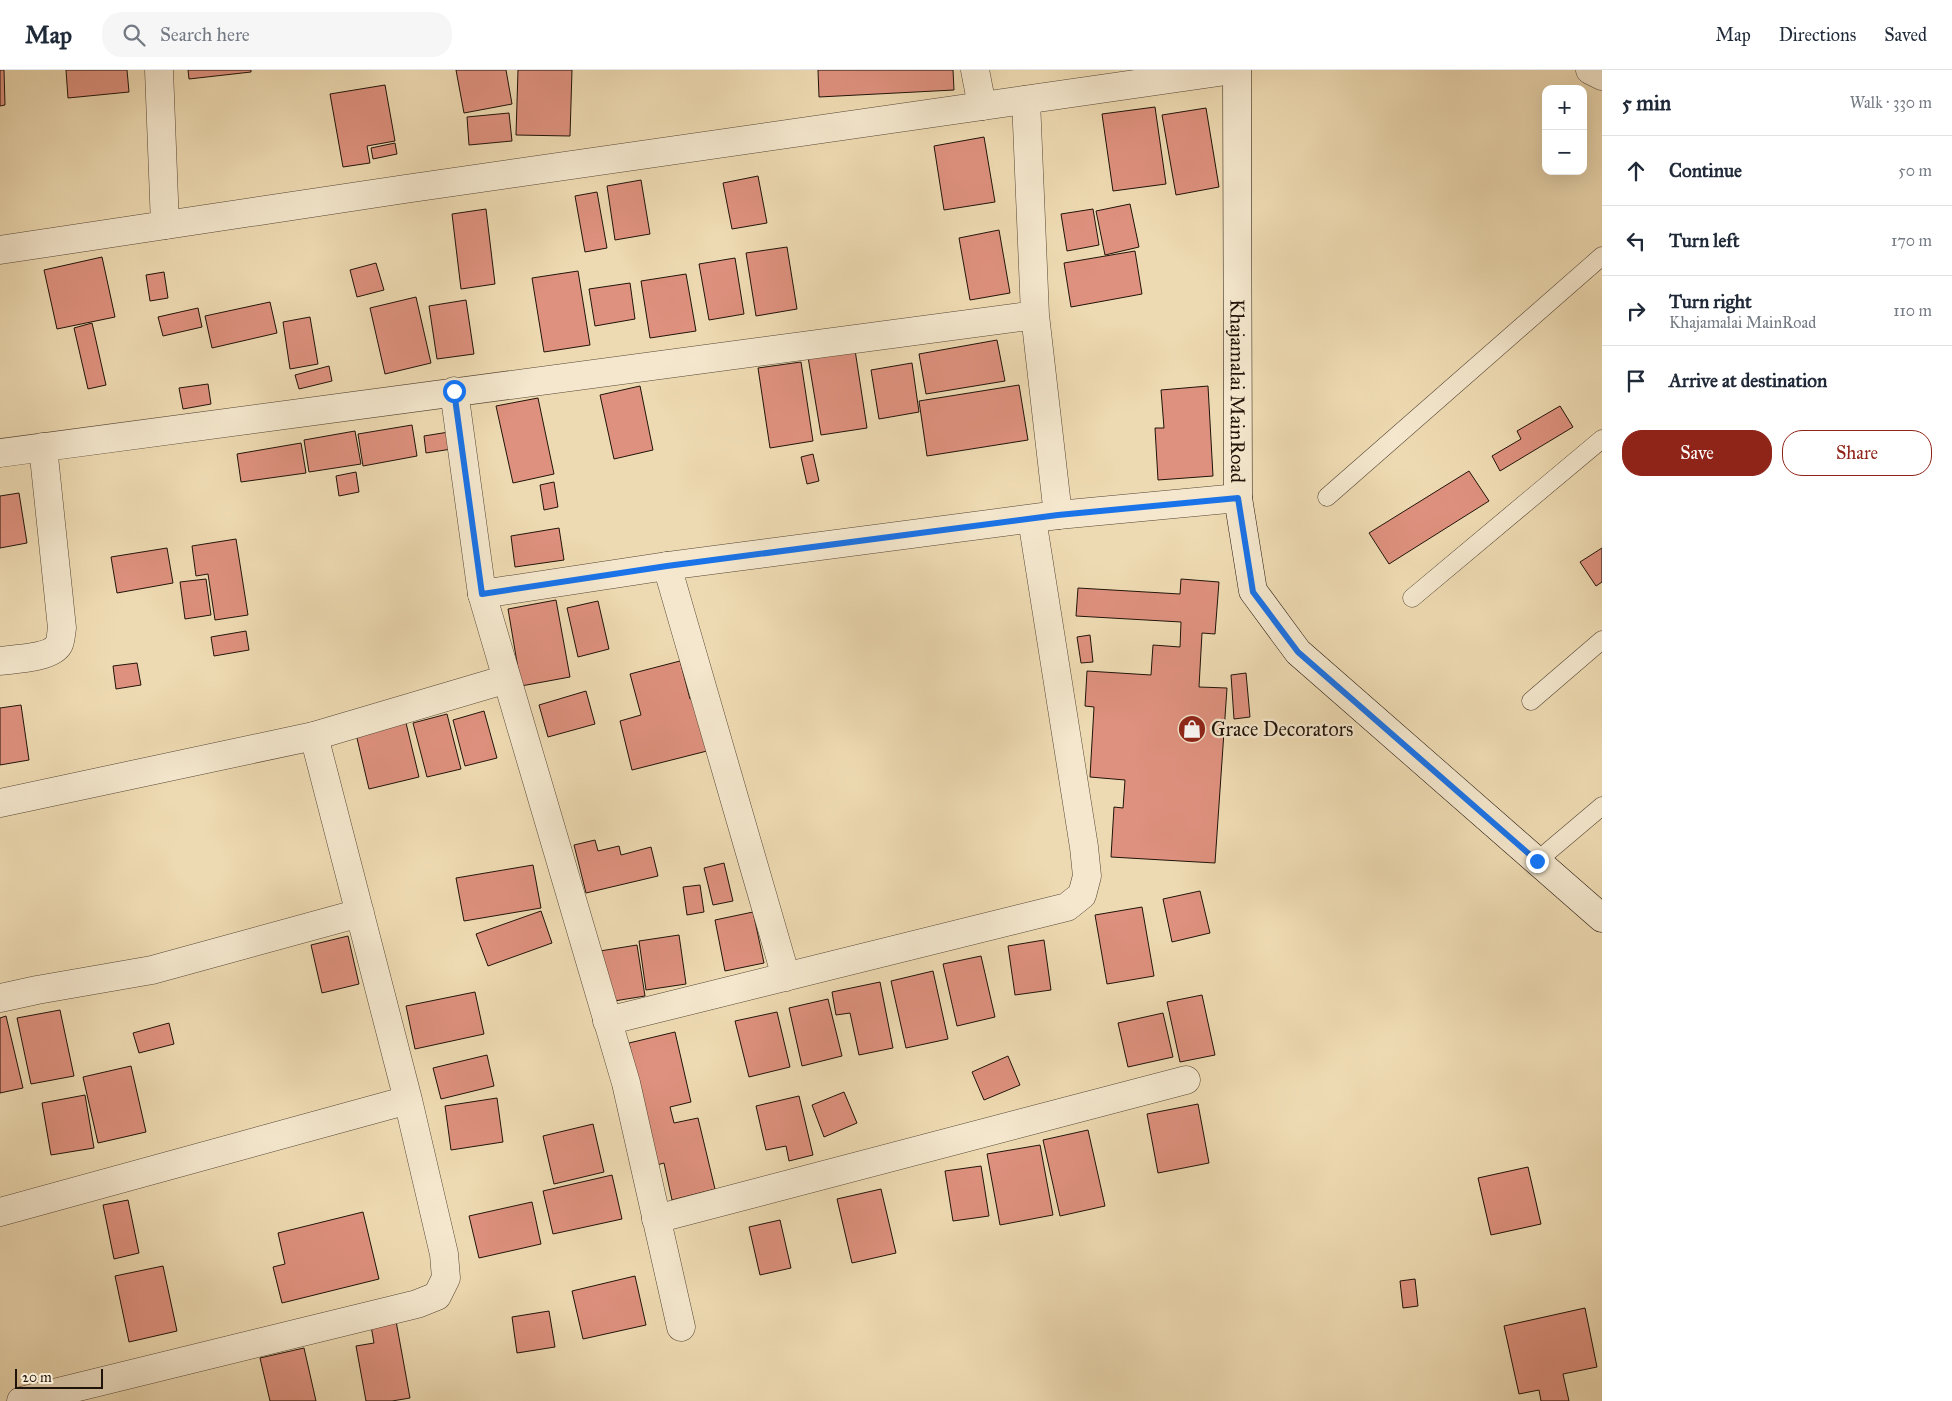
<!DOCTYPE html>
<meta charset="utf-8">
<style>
body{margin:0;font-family:"IM FELL Great Primer",serif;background:#f6f6f7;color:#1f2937}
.controls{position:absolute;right:15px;top:15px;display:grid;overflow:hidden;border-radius:10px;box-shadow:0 5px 20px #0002}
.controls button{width:45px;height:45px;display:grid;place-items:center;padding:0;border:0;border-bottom:1px solid #e0e1e3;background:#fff;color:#1f2937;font:25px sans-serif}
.scale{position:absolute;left:15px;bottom:12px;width:88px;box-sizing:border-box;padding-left:5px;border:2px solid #201309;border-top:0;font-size:14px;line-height:18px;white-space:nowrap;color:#201309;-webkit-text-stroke:4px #f4e7cd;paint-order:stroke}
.stop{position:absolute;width:15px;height:15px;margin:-11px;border:4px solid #1a73e8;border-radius:50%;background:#fff}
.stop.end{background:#1a73e8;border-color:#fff;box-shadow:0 1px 5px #0008}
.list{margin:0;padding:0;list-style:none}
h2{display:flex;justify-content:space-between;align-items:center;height:65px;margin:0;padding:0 20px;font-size:21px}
h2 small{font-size:16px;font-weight:400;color:#747a83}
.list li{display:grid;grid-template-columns:32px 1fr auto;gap:15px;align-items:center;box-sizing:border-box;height:70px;padding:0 20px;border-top:1px solid #e0e1e3}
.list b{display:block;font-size:19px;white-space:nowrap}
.list p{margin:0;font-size:16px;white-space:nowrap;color:#747a83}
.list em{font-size:16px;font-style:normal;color:#747a83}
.actions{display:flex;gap:10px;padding:15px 20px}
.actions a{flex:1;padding:11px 0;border:1px solid #8f2418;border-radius:20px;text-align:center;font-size:18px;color:#8f2418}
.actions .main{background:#8f2418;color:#fff}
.icon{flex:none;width:28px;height:28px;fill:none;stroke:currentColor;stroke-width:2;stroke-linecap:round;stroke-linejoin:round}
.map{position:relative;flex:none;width:1602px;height:1331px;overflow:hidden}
header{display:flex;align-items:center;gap:30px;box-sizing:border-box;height:70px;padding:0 25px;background:#fff;border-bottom:1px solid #e0e1e3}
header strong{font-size:24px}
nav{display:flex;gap:28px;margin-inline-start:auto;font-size:18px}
.search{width:350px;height:45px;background:#f6f6f7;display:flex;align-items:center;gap:12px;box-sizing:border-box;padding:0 18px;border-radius:20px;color:#747a83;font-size:19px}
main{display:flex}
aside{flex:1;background:#fff}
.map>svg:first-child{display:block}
.building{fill:#de917e;stroke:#201309}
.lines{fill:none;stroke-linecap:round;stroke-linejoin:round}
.service-casing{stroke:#544533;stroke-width:19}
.minor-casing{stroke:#544533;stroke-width:29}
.tertiary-casing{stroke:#544533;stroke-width:29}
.secondary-casing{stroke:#201309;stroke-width:29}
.service{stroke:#f4e7cd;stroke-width:18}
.minor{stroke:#f4e7cd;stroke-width:28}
.tertiary{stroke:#f4e7cd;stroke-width:28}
.secondary{stroke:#f4e7cd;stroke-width:28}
.route{stroke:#1a73e8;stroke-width:6}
.labels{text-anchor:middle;stroke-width:4.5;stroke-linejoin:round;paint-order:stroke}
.street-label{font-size:20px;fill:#201309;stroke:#f4e7cd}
.poi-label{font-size:20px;fill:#201309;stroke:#f4e7cd;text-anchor:start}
</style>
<header>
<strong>Map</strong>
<div class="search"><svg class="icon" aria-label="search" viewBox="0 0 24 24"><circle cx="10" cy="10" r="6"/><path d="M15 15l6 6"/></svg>Search here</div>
<nav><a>Map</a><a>Directions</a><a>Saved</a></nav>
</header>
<main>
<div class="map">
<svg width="1602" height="1331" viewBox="0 0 1602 1331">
<rect width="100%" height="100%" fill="#eedab2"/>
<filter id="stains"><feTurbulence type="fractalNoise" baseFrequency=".004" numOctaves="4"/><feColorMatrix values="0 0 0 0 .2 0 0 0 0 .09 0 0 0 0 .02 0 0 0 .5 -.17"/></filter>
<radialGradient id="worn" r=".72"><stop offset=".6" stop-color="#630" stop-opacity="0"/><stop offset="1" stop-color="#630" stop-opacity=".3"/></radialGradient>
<path class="building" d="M0,0h4l1,35 -5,1z
M66,0h61l2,22 -61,6z
M188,0h63v2l-62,7z
M456,0h50l6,34 -48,9z
M518,0h54l-2,66 -54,-1z
M818,0h135l1,20 -135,7z
M385,15l10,56 -28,5 3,17 -27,4 -13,-73z
M1155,37l11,77 -53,7 -11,-77z
M1206,38l13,79 -43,8 -14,-80z
M509,43l3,28 -43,4 -2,-28z
M984,67l11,65 -51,8 -10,-64z
M395,73l2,11 -24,5 -2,-11z
M758,106l9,47 -35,6 -9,-46z
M641,110l9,54 -35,6 -8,-54z
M597,122l10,56 -22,4 -10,-56z
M1130,134l9,43 -34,8 -9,-44z
M486,139l9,75 -34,5 -9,-75z
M1093,139l6,36 -32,6 -6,-37z
M999,160l11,63 -40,7 -11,-62z
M787,177l10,62 -41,7 -10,-63z
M1135,181l7,43 -71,13 -7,-44z
M102,187l13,60 -58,12 -13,-59z
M735,188l9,56 -35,6 -10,-56z
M376,193l8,27 -27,7 -7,-27z
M578,201l12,74 -46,7 -12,-74z
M164,202l4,26 -18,3 -4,-26z
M686,204l10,57 -46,7 -9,-57z
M630,213l5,36 -40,7 -6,-37z
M416,227l15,66 -46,11 -15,-66z
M466,230l8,54 -37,5 -8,-53z
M270,232l7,31 -65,15 -7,-32z
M198,238l4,19 -39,9 -5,-19z
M310,247l8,47 -28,5 -7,-47z
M92,253l14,62 -18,4 -14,-61z
M997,270l8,41 -79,13 -7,-40z
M855,280l12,78 -46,7 -13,-78z
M801,292l12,79 -43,7 -12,-80z
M912,293l7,49 -40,7 -8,-49z
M329,296l3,15 -33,8 -4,-14z
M208,314l3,20 -28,5 -4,-21z
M1019,315l9,55 -101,16 -8,-55z
M640,316l13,64 -39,9 -14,-64z
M1208,316l5,90 -55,4 -3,-52h9l-3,-38z
M538,328l16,76 -41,9 -17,-77z
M1560,336l13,21 -73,44 -8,-15 29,-17 -4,-8z
M412,355l5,31 -54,10 -5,-32z
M355,361l6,33 -52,8 -5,-32z
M455,361l3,17 -32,5 -2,-17z
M301,373l5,30 -65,9 -4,-28z
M813,384l6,27 -12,3 -6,-27z
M1469,401l20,30 -100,63 -20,-31z
M356,402l3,20 -20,4 -3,-20z
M554,412l4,25 -14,3 -4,-25z
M19,423l8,50 -27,5v-52z
M559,458l5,32 -49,7 -4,-31z
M236,469l12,76 -33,5 -7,-46 -12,2 -4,-30z
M167,478l6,35 -56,10 -6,-36z
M1602,478v34l-6,4 -16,-24z
M206,509l5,36 -26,4 -5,-37z
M1181,509l38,3 -4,52 -13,-1 -3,54 28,1 -12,175 -104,-6 3,-50 9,1 2,-28 -35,-3 4,-70 -9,-1 2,-35 64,4 2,-30 27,2 1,-25 -105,-6 2,-28 102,6z
M556,530l14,77 -49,9 -13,-77z
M598,531l11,48 -31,8 -11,-49z
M246,561l3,19 -35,6 -3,-19z
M1090,565l3,27 -12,1 -4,-26z
M680,591l10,38 3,-1 14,53 -75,19 -12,-49 21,-6 -11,-41z
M137,593l4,22 -25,4 -3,-23z
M1246,603l4,44 -16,2 -3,-44z
M586,621l9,33 -47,13 -9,-32z
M21,635l8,55 -29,5v-57z
M484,641l13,47 -32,8 -12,-46z
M447,644l14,55 -34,8 -14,-54z
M406,653l13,54 -50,12 -13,-55z
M595,770l3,11 21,-5 2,9 30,-8 7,29 -72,17 -12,-48z
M724,793l9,38 -20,4 -9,-37z
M533,795l8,43 -77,13 -8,-43z
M700,815l4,27 -17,3 -4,-28z
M1200,821l10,42 -38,9 -9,-43z
M1142,837l12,69 -47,8 -12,-69z
M541,841l11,32 -64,23 -12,-32z
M753,842l11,51 -39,8 -10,-51z
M679,865l7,49 -40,6 -7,-49z
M348,866l11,48 -37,9 -11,-48z
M1044,870l7,50 -36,5 -7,-49z
M637,875l8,51 -37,6 -8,-51z
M981,886l14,61 -38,9 -14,-62z
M933,901l15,68 -42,9 -15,-67z
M880,912l13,66 -34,7 -9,-42 -14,2 -4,-23z
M475,922l9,42 -69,15 -9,-43z
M1202,925l13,60 -35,7 -13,-60z
M828,929l14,57 -40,10 -13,-58z
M60,940l14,66 -43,8 -14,-66z
M777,942l13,55 -41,10 -14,-56z
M1163,943l10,44 -45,10 -10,-44z
M6,946l17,72 -23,5v-75z
M169,953l5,21 -35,9 -6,-20z
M675,962l16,70 -21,5 4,16 24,-5 17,71 -43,11 -8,-37 -7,2 -28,-122z
M487,985l7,31 -53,13 -8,-31z
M1008,986l12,29 -36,15 -12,-28z
M131,996l15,66 -48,11 -15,-66z
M844,1022l13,31 -33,14 -12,-32z
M85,1025l9,53 -43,7 -9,-52z
M799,1026l14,59 -24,6 -3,-15 -20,4 -10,-44z
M497,1028l6,44 -52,8 -6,-44z
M1198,1034l11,59 -51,10 -11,-59z
M593,1054l11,48 -50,12 -11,-48z
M1088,1060l17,76 -45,10 -17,-76z
M1040,1075l13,70 -53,10 -13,-71z
M981,1096l8,50 -36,5 -8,-50z
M1528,1097l13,57 -50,11 -13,-57z
M612,1105l10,44 -69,15 -10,-43z
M881,1119l15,64 -44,10 -15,-64z
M128,1130l11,53 -25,6 -11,-54z
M532,1132l9,42 -62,14 -10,-42z
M363,1142l16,67 -97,24 -9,-36 12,-3 -7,-31z
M780,1150l11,48 -31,7 -11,-48z
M163,1196l14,65 -48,11 -14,-66z
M635,1206l11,49 -63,14 -11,-48z
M1415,1209l3,27 -15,2 -3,-27z
M1585,1238l12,59 -34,7 6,27h-28l-2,-11 -20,4 -15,-68z
M549,1241l6,36 -38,6 -5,-36z
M396,1251l14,77 -18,3h-26l-10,-55 18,-3 -3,-17z
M304,1278l12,53h-46l-10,-43z"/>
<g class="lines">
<defs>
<path id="service" d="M1327,427l275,-241
M1412,528l190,-159
M1531,631l71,-61
M1537,791l65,-55"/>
<path id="minor" d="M159,0l6,155
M975,0l7,36
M1590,0l12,6
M1026,30l9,215 23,200
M454,321l28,203
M0,383l1035,-138
M667,496l119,411
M0,591c14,-2 52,-3 59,-17 2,-4 2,-11 3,-16l-19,-181
M0,928l37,-8 115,-20 208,-57
M607,951l460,-114 15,-12 5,-19 -3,-29 -52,-328
M0,1142l408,-112
M656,1149l530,-139
M21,1331l396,-97 20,-8 9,-18 -2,-24 -36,-154 -94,-364"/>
<path id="tertiary" d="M0,180l405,-61 828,-119
M0,733l314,-67 193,-57
M681,1257l-55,-244 -144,-489 185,-28 391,-51 180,-17"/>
<g id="secondary">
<path id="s1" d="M1237,0l1,428 15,93 45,61 304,266"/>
</g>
</defs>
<use href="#service" class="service-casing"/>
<use href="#minor" class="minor-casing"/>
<use href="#tertiary" class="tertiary-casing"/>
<use href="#secondary" class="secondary-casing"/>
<use href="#service" class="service"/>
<use href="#minor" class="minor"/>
<use href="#tertiary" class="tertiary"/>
<use href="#secondary" class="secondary"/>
</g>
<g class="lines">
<path class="route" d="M454,321l28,203 185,-28 391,-51 180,-17 15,94 45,60 239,209"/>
</g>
<defs>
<symbol id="shop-disc" viewBox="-11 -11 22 22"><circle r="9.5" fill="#8f2418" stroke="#f4e7cd"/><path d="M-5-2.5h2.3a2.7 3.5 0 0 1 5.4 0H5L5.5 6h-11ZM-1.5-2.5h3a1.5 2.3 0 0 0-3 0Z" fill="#fff"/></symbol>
</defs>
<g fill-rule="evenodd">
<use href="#shop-disc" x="1176" y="643" width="32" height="32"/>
</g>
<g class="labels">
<g class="street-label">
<text dy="7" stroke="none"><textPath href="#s1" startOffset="321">Khajamalai MainRoad</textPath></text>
</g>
<g class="poi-label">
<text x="1211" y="666">Grace Decorators</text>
</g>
</g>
<rect width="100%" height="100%" filter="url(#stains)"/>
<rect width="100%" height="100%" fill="url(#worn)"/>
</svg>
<div class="controls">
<button>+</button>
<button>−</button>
</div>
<div class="scale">20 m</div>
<div class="stop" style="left:454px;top:321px"></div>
<div class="stop end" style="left:1537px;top:791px"></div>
</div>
<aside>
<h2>5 min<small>Walk · 330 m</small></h2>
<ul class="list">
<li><svg class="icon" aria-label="ahead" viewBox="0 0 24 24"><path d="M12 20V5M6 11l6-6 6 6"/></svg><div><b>Continue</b></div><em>50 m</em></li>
<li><svg class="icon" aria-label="left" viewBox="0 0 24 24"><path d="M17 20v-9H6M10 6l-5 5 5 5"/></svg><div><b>Turn left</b></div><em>170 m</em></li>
<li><svg class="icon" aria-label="right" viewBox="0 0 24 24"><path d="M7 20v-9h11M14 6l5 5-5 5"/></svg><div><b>Turn right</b><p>Khajamalai MainRoad</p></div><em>110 m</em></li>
<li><svg class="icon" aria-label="arrive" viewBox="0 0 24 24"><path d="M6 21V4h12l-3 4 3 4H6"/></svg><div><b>Arrive at destination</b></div></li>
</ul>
<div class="actions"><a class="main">Save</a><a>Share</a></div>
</aside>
</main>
